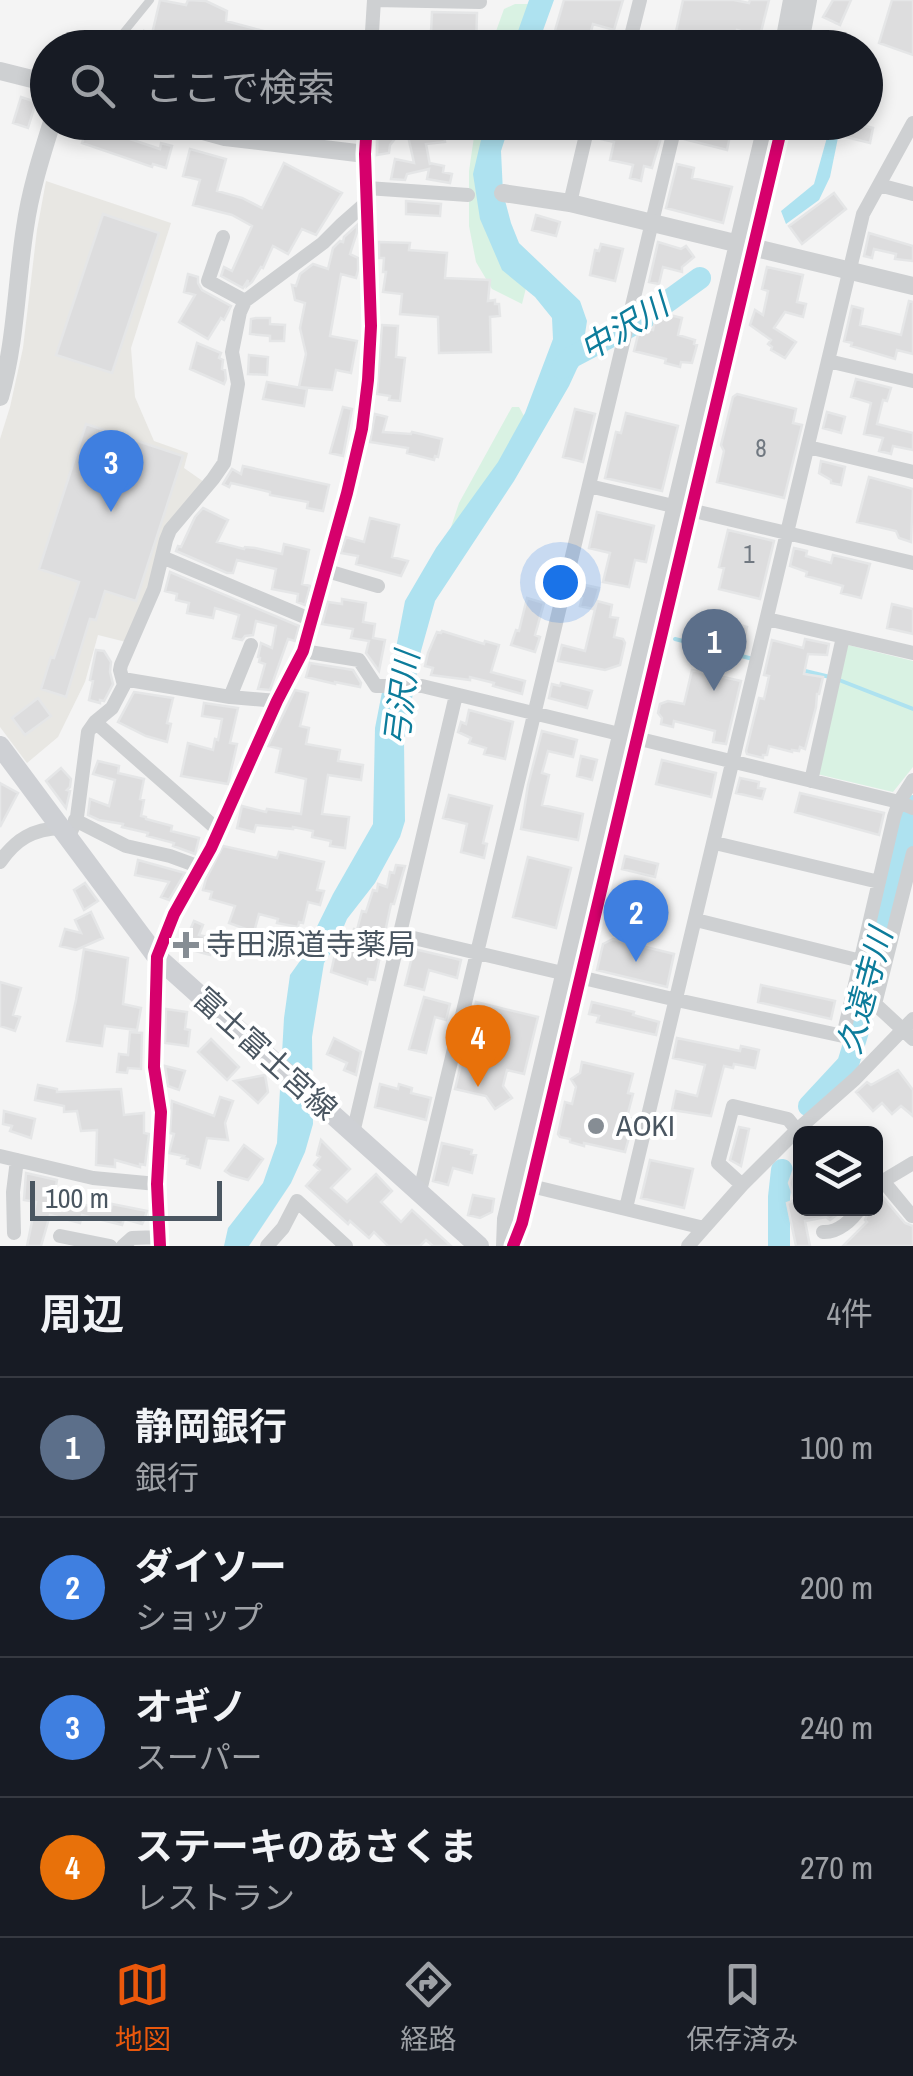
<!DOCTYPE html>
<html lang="ja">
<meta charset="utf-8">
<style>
body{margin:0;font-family:"Archivo Narrow","Noto Sans JP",sans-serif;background:#242831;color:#f1f3f6}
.controls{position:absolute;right:30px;bottom:30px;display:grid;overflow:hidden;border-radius:15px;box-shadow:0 5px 15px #0003}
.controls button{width:90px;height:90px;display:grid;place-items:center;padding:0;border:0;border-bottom:2px solid #363941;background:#171b24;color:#f1f3f6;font:50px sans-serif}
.scale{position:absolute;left:30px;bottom:25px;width:192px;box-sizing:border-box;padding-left:10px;border:5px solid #4a5661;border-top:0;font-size:28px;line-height:35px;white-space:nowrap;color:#4a5661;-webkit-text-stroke:8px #fff;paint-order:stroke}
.you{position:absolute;left:560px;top:582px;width:35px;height:35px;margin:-25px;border:8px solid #fff;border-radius:50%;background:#1a73e8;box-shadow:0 0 0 15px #1a73e833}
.badge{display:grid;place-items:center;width:65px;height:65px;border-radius:50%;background:#ea580c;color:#fff;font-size:32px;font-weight:700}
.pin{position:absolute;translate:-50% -82px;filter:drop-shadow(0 2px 5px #0008)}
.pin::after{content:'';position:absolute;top:52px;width:35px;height:30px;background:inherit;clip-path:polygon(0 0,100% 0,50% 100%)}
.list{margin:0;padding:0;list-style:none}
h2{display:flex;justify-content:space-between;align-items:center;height:130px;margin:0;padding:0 40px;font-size:42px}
h2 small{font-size:32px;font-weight:400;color:#9ea1a6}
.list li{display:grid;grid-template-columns:65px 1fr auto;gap:30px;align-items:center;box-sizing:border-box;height:140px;padding:0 40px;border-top:2px solid #363941}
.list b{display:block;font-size:38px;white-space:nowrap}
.list p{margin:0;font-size:32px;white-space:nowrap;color:#9ea1a6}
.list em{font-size:32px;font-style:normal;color:#9ea1a6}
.icon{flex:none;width:55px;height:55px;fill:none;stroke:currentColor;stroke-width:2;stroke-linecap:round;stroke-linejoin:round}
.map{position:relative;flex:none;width:913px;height:1246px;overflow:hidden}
.search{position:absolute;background:#171b24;box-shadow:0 5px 15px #0003;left:30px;right:30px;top:30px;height:110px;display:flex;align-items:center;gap:25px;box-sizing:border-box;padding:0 35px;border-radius:55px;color:#9ea1a6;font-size:38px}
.sheet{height:690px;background:#171b24}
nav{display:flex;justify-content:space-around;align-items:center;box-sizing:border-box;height:140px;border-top:2px solid #363941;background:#171b24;font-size:28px;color:#9ea1a6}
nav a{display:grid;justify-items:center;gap:5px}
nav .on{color:#ea580c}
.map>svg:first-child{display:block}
.commercial{fill:#e8e7e3}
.green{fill:#d9f2e3}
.water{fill:#aee2f0}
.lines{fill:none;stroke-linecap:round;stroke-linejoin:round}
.stream{stroke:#aee2f0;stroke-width:4}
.river{stroke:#aee2f0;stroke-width:22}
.building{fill:#ddddde;stroke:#e5e6e7;stroke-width:2.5}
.service{stroke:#ced0d2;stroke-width:8}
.minor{stroke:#ced0d2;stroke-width:14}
.tertiary{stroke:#ced0d2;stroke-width:18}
.secondary{stroke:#ced0d4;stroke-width:20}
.cycleway-casing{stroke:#fff;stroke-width:19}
.cycleway{stroke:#d6006c;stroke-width:12}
.poi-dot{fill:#868d94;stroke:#fff;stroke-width:4}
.labels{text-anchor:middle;stroke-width:8;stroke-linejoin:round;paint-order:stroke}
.number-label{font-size:25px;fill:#707881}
.poi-label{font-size:30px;fill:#4a5661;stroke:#fff;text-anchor:start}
.street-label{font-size:30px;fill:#4a5661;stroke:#fff}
.water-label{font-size:32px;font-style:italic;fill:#0c7c9b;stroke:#fff}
</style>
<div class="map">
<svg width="913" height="1246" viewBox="0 0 913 1246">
<rect width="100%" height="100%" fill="#f4f4f4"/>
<path class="commercial" d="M46,181l125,42 -40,125 4,49 19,44 34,12 -4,15 20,14 -40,49 -17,67 -21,44 -28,-7 -13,47 -27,55 -31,26 -27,-36v-288l10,-32 13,-59 14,-118z"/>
<path class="green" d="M515,4h16l-15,43 -26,1 14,-39z
M476,123h20l-11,42 41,123 -4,16 -30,-15 -16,-27 -7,-36v-55z
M512,407h7l5,9 -3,23 -72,94 10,-30z
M848,645l65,16v106l-20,25 -76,-18z"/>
<path class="water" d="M529,0h25l-17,47 -25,1z
M485,123h25l-9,28 2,42 8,30 8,20 61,58 7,20 -6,39 -12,26 -55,95 -79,120 -14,50 -17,90 1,80 -5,16 -25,46 -28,36 -11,26 -12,18 -12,74 1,87 -8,28 -14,31 -42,63h-25l4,-18 35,-45 14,-40 7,-125 6,-43 10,-14 33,-67 40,-70 2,-96 8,-41 9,-18 13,-68 31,-53 62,-86 27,-49 28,-74 -1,-21 -17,-21 -33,-27 -22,-51 -7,-45z
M831,123h10l-11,54 -11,23 -33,24 -5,-13 33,-27z"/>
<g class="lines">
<path class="stream" d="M675,639l78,20
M801,670l29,7
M839,680l74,29"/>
<path class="river" d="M562,368l10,-11 70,-37 58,-42
M809,1106l39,-42 13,-43 52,-215
M779,1246v-49l3,-27"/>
</g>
<path class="building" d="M160,0l26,5 2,-5 18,1 21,10 -1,10 64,17 -2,10h-141v-3l-6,-1 3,-13 8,3z
M564,0h59l-9,30 -21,-6 -5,18 -34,-8z
M683,0h51l15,3 1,-3h19l-9,36 -23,-6 -3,18h-86l-8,-3 3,-9 30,9z
M833,0h18l-11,25 -17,-8z
M892,0h21v55l-34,-12z
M432,12l45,1 -1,35h-12v-13l-33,-2z
M21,97l15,5 -8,26 -15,-5z
M327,122l26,1 -2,12 -2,-1 -1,3 -23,-4z
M378,122h21l-1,13 -8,10 -1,8 -12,2z
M429,122h18l1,13h-4l1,7 -19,2 4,21v-2l14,3 -1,6 9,2 -2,9 -23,-4 2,-10 -22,5 -2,6 -14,-1 4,-20 19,4 -6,-27 22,-4z
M605,122l29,6v-4l29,7 -11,37 -8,-2 -3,15 -11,-3 3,-13 -23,-5 4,-18 -13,-3z
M688,122l43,9 -4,19 -43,-11z
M849,122l24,6 -3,15 -24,-6z
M88,125l72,24 1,-6 11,3 -6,22 -13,-4 -1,3 -70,-24z
M190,149l36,10 -9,32 25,7 20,10 22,-45 58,30 -26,42 -14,-6 -14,25 -15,-8 -10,22 -2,-1 -9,15 -5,4 1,-6 -5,8 -22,-12 3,-9 8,4 20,-45 -20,-11 -39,-10 7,-25 -17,-4z
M677,164l17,4 -2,10 40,9 -9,36 -57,-15z
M834,193l12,16 -44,35 -13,-18z
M406,201l35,3 -1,12 -34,-2z
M103,214l56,19 -47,140 -56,-18z
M536,215l24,7 -4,14 -24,-6z
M357,225v7l-7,22 8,4v12l-2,8 -15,-4 -11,62 27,5 -6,32 -15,-3 -4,20 -33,-3 7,-33 -6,-26 5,-25 -10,-3 -3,-15 4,1 4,-12 13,-10 15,5 5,-21 7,-7 3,1 1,-5z
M869,233l44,13v15l-18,-2 1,-5 -22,-5 -2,9 -8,-2z
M379,242l31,1 -1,7 38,3 -2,25 45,2 -2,21 7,-1v4h4l1,12 -10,1 1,35 -52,1 -1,-36 -38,-3 2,-20 -19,-2 3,-20h-3l1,-14h-5z
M658,242l23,7 5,-3 8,11 -12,10v5l-19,-5 -4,17 -10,-2z
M601,244l22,5 -8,32 -25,-6 5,-25 4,1z
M767,267l36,8 -6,27 9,2 -3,13 -18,-5 -11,16 22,14 -11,16 -14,-8 1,-3 -4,-3 3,-4 -21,-15 5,-15 8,5 5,-24 -6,-2z
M188,274l10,3v6l4,7 29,16 -7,14 -3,-2 -13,21 -29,-17 16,-27 -11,-3z
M909,301l4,1v52l-16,-4 -2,9 -44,-13 1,-3 -8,-2 8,-35 11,3 -3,16 41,10z
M657,312l25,6 -4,17 17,5 -1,4 3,1 -5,18 -11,-1 -1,5 -15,-4 1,-4 -32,-8 6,-24 13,3z
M256,318h14v6l15,1 -1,16h-14v-5l-20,-2 1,-15z
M382,325l16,1 -2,31 9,1 -5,43 -11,-1 1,-4 -13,-2z
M197,343l24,10 -2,5 4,2 -1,9 3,1 1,9 -2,5 -34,-15z
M249,355l19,2 -1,18 -19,-1z
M856,379l35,9 -4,13 -4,-1 -6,24 36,9v17l-20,-4 -2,8 -12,-3 4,-13 -19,-4 7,-31 -20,-6z
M267,382l40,7 -3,17 -41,-7z
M737,394l59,15 -3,14 9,2 -18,73 -67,-16 7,-31 -3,-6 12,-48z
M343,407l9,2 -9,47 -13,-3z
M575,409l20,5 -12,48 -20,-5z
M827,412l18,5 -4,16 -18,-5z
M626,413l52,13 -16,65 -57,-13 11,-46 5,1z
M375,414l12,3 -4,15 28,2 1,-2 30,7 -4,18 -3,-1 -1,4 -27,-7 1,-5 -38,-6z
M86,424l97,32 -47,145 -31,-10 -9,29 -6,-1 -24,78 -25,-8 10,-32 3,1 25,-76 -40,-13z
M821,461l24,6 -4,18 -10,-2v-3l-12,-7z
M243,466l86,19 -6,26 -16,-3 1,-6 -38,-7v-3l-39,-9 -2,4 -6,-3 9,-15 9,5z
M869,477l44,12 -2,53 -12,-4 -3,-7 -39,-9z
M203,508l25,12 -11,22 27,7 1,-2 10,1 27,6 2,-10 25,6 -7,34 8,2 -5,19 -8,-3 1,-8 -26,-5 4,-20 -39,-9 -4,13h-6l-51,-22 2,-5 3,1 14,-30z
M597,512l57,14 -8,36 -11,-2 -6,27 -26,-5 7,-29 -21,-5z
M370,518l29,7 -7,32 16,4 -7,15 -45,-12 2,-8 -17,-3 5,-16 18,5z
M728,530l46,11 -14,58 -41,-10 5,-21 -5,-1z
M794,548l13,3 -1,5 25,7 2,-8 37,9 -9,34 -20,-5 2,-7 -37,-10 1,-4 -17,-6z
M170,572l129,54 -4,15 -7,-2 -18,51 -12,-1 7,-25 -6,-2 1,-4 -2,-1 3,-14 11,5 4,-22 -20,-5 -3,14 -8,1 -3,4 -9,-2 6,-23 -24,-7 -2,10 -26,-5 2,-10 -13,-3 1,-6 -12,-3z
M580,584l19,4 -6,21 -13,-3 2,-8 -5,-1z
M527,598l17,5 -9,32 5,2 -5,15 -24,-7 5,-15 3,1z
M342,599l24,4 -3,19 12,2 -2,14 12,2 -6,31 -13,-18 3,-12 -18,-3 2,-9 -31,-5 6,-22 14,2z
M597,601l15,4 -2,12 8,1 -4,19 9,2 2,4 -5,22 -15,5 -47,-9 4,-16 23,6z
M892,604l21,5v25l-26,-6z
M732,623l15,4 -5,22 -13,-3z
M442,631l42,13 1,-3 14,4 -8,27 34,9 -3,13 -29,-8 1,-3 -24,-6v3l-39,-5 2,-7 -8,-2 3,-13 9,-21 4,1z
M805,639l24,5 -2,11 -19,-1 -4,20 19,3 -4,17h-2l-1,13 -11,42 -5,-2 -1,4 -7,-1v2l-23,-6 -2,9h-4v3l-16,-4 -1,-3 13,-53 5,1 5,-23 -5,-1 8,-35 31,8z
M96,650l8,1 7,11 -1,10 3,12 -9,17 -4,-1v3l-11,-3 4,-19 -3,-1z
M310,663l43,7 8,13 -1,4 -25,-5v2l-29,-7z
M692,670l49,11 -15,63 -13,-2 2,-11 -41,-10 -1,6 -12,-3 1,-6 -4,-5 2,-9 8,-3 16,3z
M561,683l31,8 -5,17 -38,-10 3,-14 8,2z
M295,690l13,3 -8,33 9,2 -3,16 34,6 -2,11 25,4 -2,15 -33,-5 -6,39 27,3 -4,31 -15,-2 1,-5 -19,-4 1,-6 -20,-4v2l-37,-4 -2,7 -17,-4 5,-22 24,6 1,-3 34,5 5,-35 -30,-7 5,-23 -13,-3z
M134,692l39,6 -6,25 4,1 -4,18 -21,-6 -28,-14z
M38,698l13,18 -26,19 -13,-17z
M204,703l34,5 -8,35 7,1 -9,40 -47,-8 7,-33 25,7 2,-11 3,1 4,-21 -20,-3z
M469,710l44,12 -8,37 -21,-5 2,-6 -17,-5 2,-5 -13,-6 3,-10 5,2z
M542,731l35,9 -4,17 -25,-6 -6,22 7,2 -7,30 41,9 -5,26 -57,-11 7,-44z
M581,756l16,4 -5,20 -15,-4z
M662,760l54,13 -5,24 -55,-13z
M98,761l21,5 -1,7 26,6 -4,20 4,1 -3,16 5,1v2l26,7 -1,5 28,7 -4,16 -22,-8 1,-3 -27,-7 1,-3 -26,-6 1,-3 -24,-4 -11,-5 2,-16 19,7 6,-26 -22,-6z
M61,768l10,11 -1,8 -3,3 3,1 -4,17 -20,-27z
M740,778l19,4 -1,6 7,1 -3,10 -26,-6z
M0,783l18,10 -18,34z
M800,793l84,20 -5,22 -84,-23z
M449,795l43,11 -9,37 4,1 -3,14 -23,-6 6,-28 -24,-6z
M223,846l54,12 2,-6 45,10 -7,28 7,1 -4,14 -12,-3 -5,21 -4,-1 -1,5 -21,-4 1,-4 -19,-5 -5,18 -25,-9 6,-17 -25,-7 2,-7 -9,-2 3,-11z
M625,856l33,8 -3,13 -33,-8z
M528,857l43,11 -15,60 -43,-11z
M138,860l47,13 -16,27 -8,-3 8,-15 -34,-7z
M396,865l9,1 -11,38h-3l-16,76 -7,-1 -1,5 -36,-12 4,-18 6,2 5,-19 3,1 5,-9 3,1 5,-19 4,1 7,-22 4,1 1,-7 9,3 3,-15 4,1z
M85,883l13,18 -14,9 -10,-20z
M91,912l12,26 -27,12 -16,-4 5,-17 16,4 -6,-13z
M194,921l9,4 -4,10 15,4 -4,16 -18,-5 -1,4 -14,-4 5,-17 6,2z
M613,939l61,15 -7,33 -70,-17 6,-26z
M84,949l44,9 -5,46 18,4 -4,22 -32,-4 -3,20 -35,-5 9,-41z
M414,949l47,11 -4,18 -28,-8 -5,20 -19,-5z
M0,982l21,6 -8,27 7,2 -5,14 -15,-5z
M761,985l74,16 -4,18 -73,-17z
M424,997l26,7 -4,16 -11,-3 -9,36 -17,-4z
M476,1002l62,15 -14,57 -17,-4 -4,16 9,12 -17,11 -9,-13 -31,-7z
M592,1002l42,10 -1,3 26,7 -3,13 -59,-13 2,-6 -10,-2z
M166,1009l21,3 -2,17 5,1 -2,16 -23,-3z
M130,1032l12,1 -1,36 -13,-1 -1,5 -10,-1 2,-18 9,1z
M334,1038l27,14 -5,23 -12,-5 3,-7 -20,-9z
M677,1038l63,13 1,-5 18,4 -4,18 -21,-4 -1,4 -9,-2 -13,50 -39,-6 4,-19 21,5 8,-31 -32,-7z
M211,1039l28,28 -12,13 -29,-28z
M582,1062l51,12 -5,19 5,1 -6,23 7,2 -9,33 -41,-9v3l-14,-4v-3l-10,-2 -2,-3 7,-32 7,2 4,-17 -5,-8 9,-6z
M165,1066l20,5 -6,19 -11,-4z
M898,1070l15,20v26l-12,-10 -9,8 -10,-11 -9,8 -17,-19 11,-10 4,3z
M265,1075l3,17 -10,11 -24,-22z
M380,1084l18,5 1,-5 13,4 -1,5 20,5 -5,22 -51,-13z
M38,1085l19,4v3l64,-3 3,26 20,-2v20l5,1 -4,31 -5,-1v3l-25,-7v7l-19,-2 1,-35 -16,1 -4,-20 -13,1v-6l-29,-6z
M220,1097l13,4 -8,22 3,17 -21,-2 -7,30 -13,-4 1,-5 -6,-1 2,-2 -15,-3 5,-19 -4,-1 2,-32 42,15z
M4,1111l31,8 -4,19 -21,-7 2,-5 -9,-2z
M739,1127l10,2 -8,37 -11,-6z
M321,1140l29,29 -19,19 16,14 29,-28 16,17 -11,11 20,20 11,-12 39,36h-18l-7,-6 -6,6h-32l-14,-14 -5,6 -19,-17 -2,3 -42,-38 14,-16 -6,-5 6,-8 -3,-2z
M442,1143l30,7 -1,4 5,1 -4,18 -19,-5 -5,17 -15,-4z
M244,1145l19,14 -15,21 -17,-5 -6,-4z
M799,1155l1,53h46l-16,12 -4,-3 -21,4 5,25h-14l-9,-43 8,-3 -6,-17z
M650,1160l43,9 -9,39 -43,-10z
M26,1173l31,7 -3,16 35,10 1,-3 21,5 1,-4 35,7 -3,9 -2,4 -18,-5 -2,6 -40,-10 -2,8 -30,-8 -9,31h-14l9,-44 -12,-2z
M473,1195l21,4 -2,13 -12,6 -12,-3z
M883,1197l22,26 8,3v20h-70l24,-24 -2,-2 5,-12h6v-9z"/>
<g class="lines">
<path class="service" d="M111,48l39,-48"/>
<path class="minor" d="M374,0l106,2
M540,46l13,2
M371,48l3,-48
M628,48l12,-48
M879,185l34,9
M367,188l101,7
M570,203l19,-81
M223,237l-15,44 37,20
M828,361l85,20
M808,447l105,25
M589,486l324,77
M162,557l150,63
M324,570l54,16
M767,619l146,34
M303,651l56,9 17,26h46l477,116 14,6
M123,679l107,18 47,4
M230,697l21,-52
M95,722l123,108
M811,781l32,-144
M75,820l51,26 44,10 30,11
M68,839l9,-22 11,-85 7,-10 17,-14 12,-23 -4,-15 1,-5 33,-76 12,-49 4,-10 43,-51 11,-16 14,-79 -6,-32 8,-40 5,-11 78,-58 19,-19 25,-22
M715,843l164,39
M0,862c16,-23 33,-33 61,-34
M696,920l165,41
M401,935l276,65 166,36 51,-219 5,-15 14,-22
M868,1002l7,2 38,35
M875,1004l38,-151
M353,1133l103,-438
M0,1156l93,22 64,6
M883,1181l29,35
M742,1185l-24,-22 15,-57 55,13 12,15
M531,1186l173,42
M876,1189l7,-8 30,-18
M419,1195l257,-1073
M626,1208l237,-994 50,-91
M823,1232c15,1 29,-12 37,-24
M14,1233l-1,-41 4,-32
M60,1236l50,10
M123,1246l9,-8 28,-1
M160,1246l-3,-62 4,-72 -7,-45 3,-110 17,-43 37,-66 66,-147 26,-50 44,-158 15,-64 6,-49 3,-54 -6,-172 2,-32
M267,1246l16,-18 14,-27 49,45
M688,1246l54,-61 54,-54 59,-52 58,-60"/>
<path class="tertiary" d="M783,48l9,-48
M799,48l9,-48
M0,71l48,12
M170,122l55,15 140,17
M503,193l67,10 343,83
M0,397c16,-56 16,-112 25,-169 5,-36 16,-71 27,-106
M505,1246l1,-27 261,-1097
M513,1246l9,-23 9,-37 252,-1064"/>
<path class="secondary" d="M0,746l157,211 322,289"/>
<defs>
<path id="cycleway" d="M160,1246l-3,-62 4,-72 -7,-45 3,-110 17,-43 37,-66 66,-147 26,-50 44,-158 15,-64 6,-49 3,-54 -6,-172 2,-32
M513,1246l9,-23 9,-37 252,-1064"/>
</defs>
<use href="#cycleway" class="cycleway-casing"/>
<use href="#cycleway" class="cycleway"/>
</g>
<g class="poi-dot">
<path d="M181 930h10v10h10v10h-10v10h-10v-10h-10v-10h10z"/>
<circle cx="596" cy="1126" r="10"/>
</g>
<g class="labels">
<g class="number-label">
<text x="761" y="457">8</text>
<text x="749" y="563">1</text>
</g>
<g class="poi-label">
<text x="206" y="955">寺田源道寺薬局</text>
<text x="616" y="1136">AOKI</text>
</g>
<g class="street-label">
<text transform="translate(265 1054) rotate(42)" y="10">富士富士宮線</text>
</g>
<g class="water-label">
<text transform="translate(624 327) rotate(-31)" y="11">中沢川</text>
<text transform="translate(402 699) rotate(-83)" y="11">弓沢川</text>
<text transform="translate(865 991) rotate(-75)" y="11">久遠寺川</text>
</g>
</g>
</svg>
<div class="controls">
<button><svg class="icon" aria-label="layers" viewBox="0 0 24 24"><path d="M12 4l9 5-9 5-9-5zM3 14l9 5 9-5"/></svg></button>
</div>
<div class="scale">100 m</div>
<div class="you"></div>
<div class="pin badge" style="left:714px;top:691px;background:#5c6f8a">1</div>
<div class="pin badge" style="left:636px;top:962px;background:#3f7fe0">2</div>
<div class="pin badge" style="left:111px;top:512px;background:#3f7fe0">3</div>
<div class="pin badge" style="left:478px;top:1087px;background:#e8710a">4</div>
<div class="search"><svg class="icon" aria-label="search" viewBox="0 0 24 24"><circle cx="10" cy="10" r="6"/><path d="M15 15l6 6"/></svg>ここで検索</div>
</div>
<section class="sheet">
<h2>周辺<small>4件</small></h2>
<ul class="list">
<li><span class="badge" style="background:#5c6f8a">1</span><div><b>静岡銀行</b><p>銀行</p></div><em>100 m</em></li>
<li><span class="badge" style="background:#3f7fe0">2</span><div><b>ダイソー</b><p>ショップ</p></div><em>200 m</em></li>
<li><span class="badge" style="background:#3f7fe0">3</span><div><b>オギノ</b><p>スーパー</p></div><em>240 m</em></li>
<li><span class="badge" style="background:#e8710a">4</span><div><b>ステーキのあさくま</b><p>レストラン</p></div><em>270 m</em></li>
</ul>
</section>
<nav>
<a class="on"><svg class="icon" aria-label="map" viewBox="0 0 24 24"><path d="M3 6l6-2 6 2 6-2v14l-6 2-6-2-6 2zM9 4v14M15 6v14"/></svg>地図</a>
<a><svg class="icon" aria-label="directions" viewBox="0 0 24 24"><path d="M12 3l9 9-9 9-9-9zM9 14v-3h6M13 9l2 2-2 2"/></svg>経路</a>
<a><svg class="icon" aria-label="saved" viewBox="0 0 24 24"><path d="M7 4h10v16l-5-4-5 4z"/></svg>保存済み</a>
</nav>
